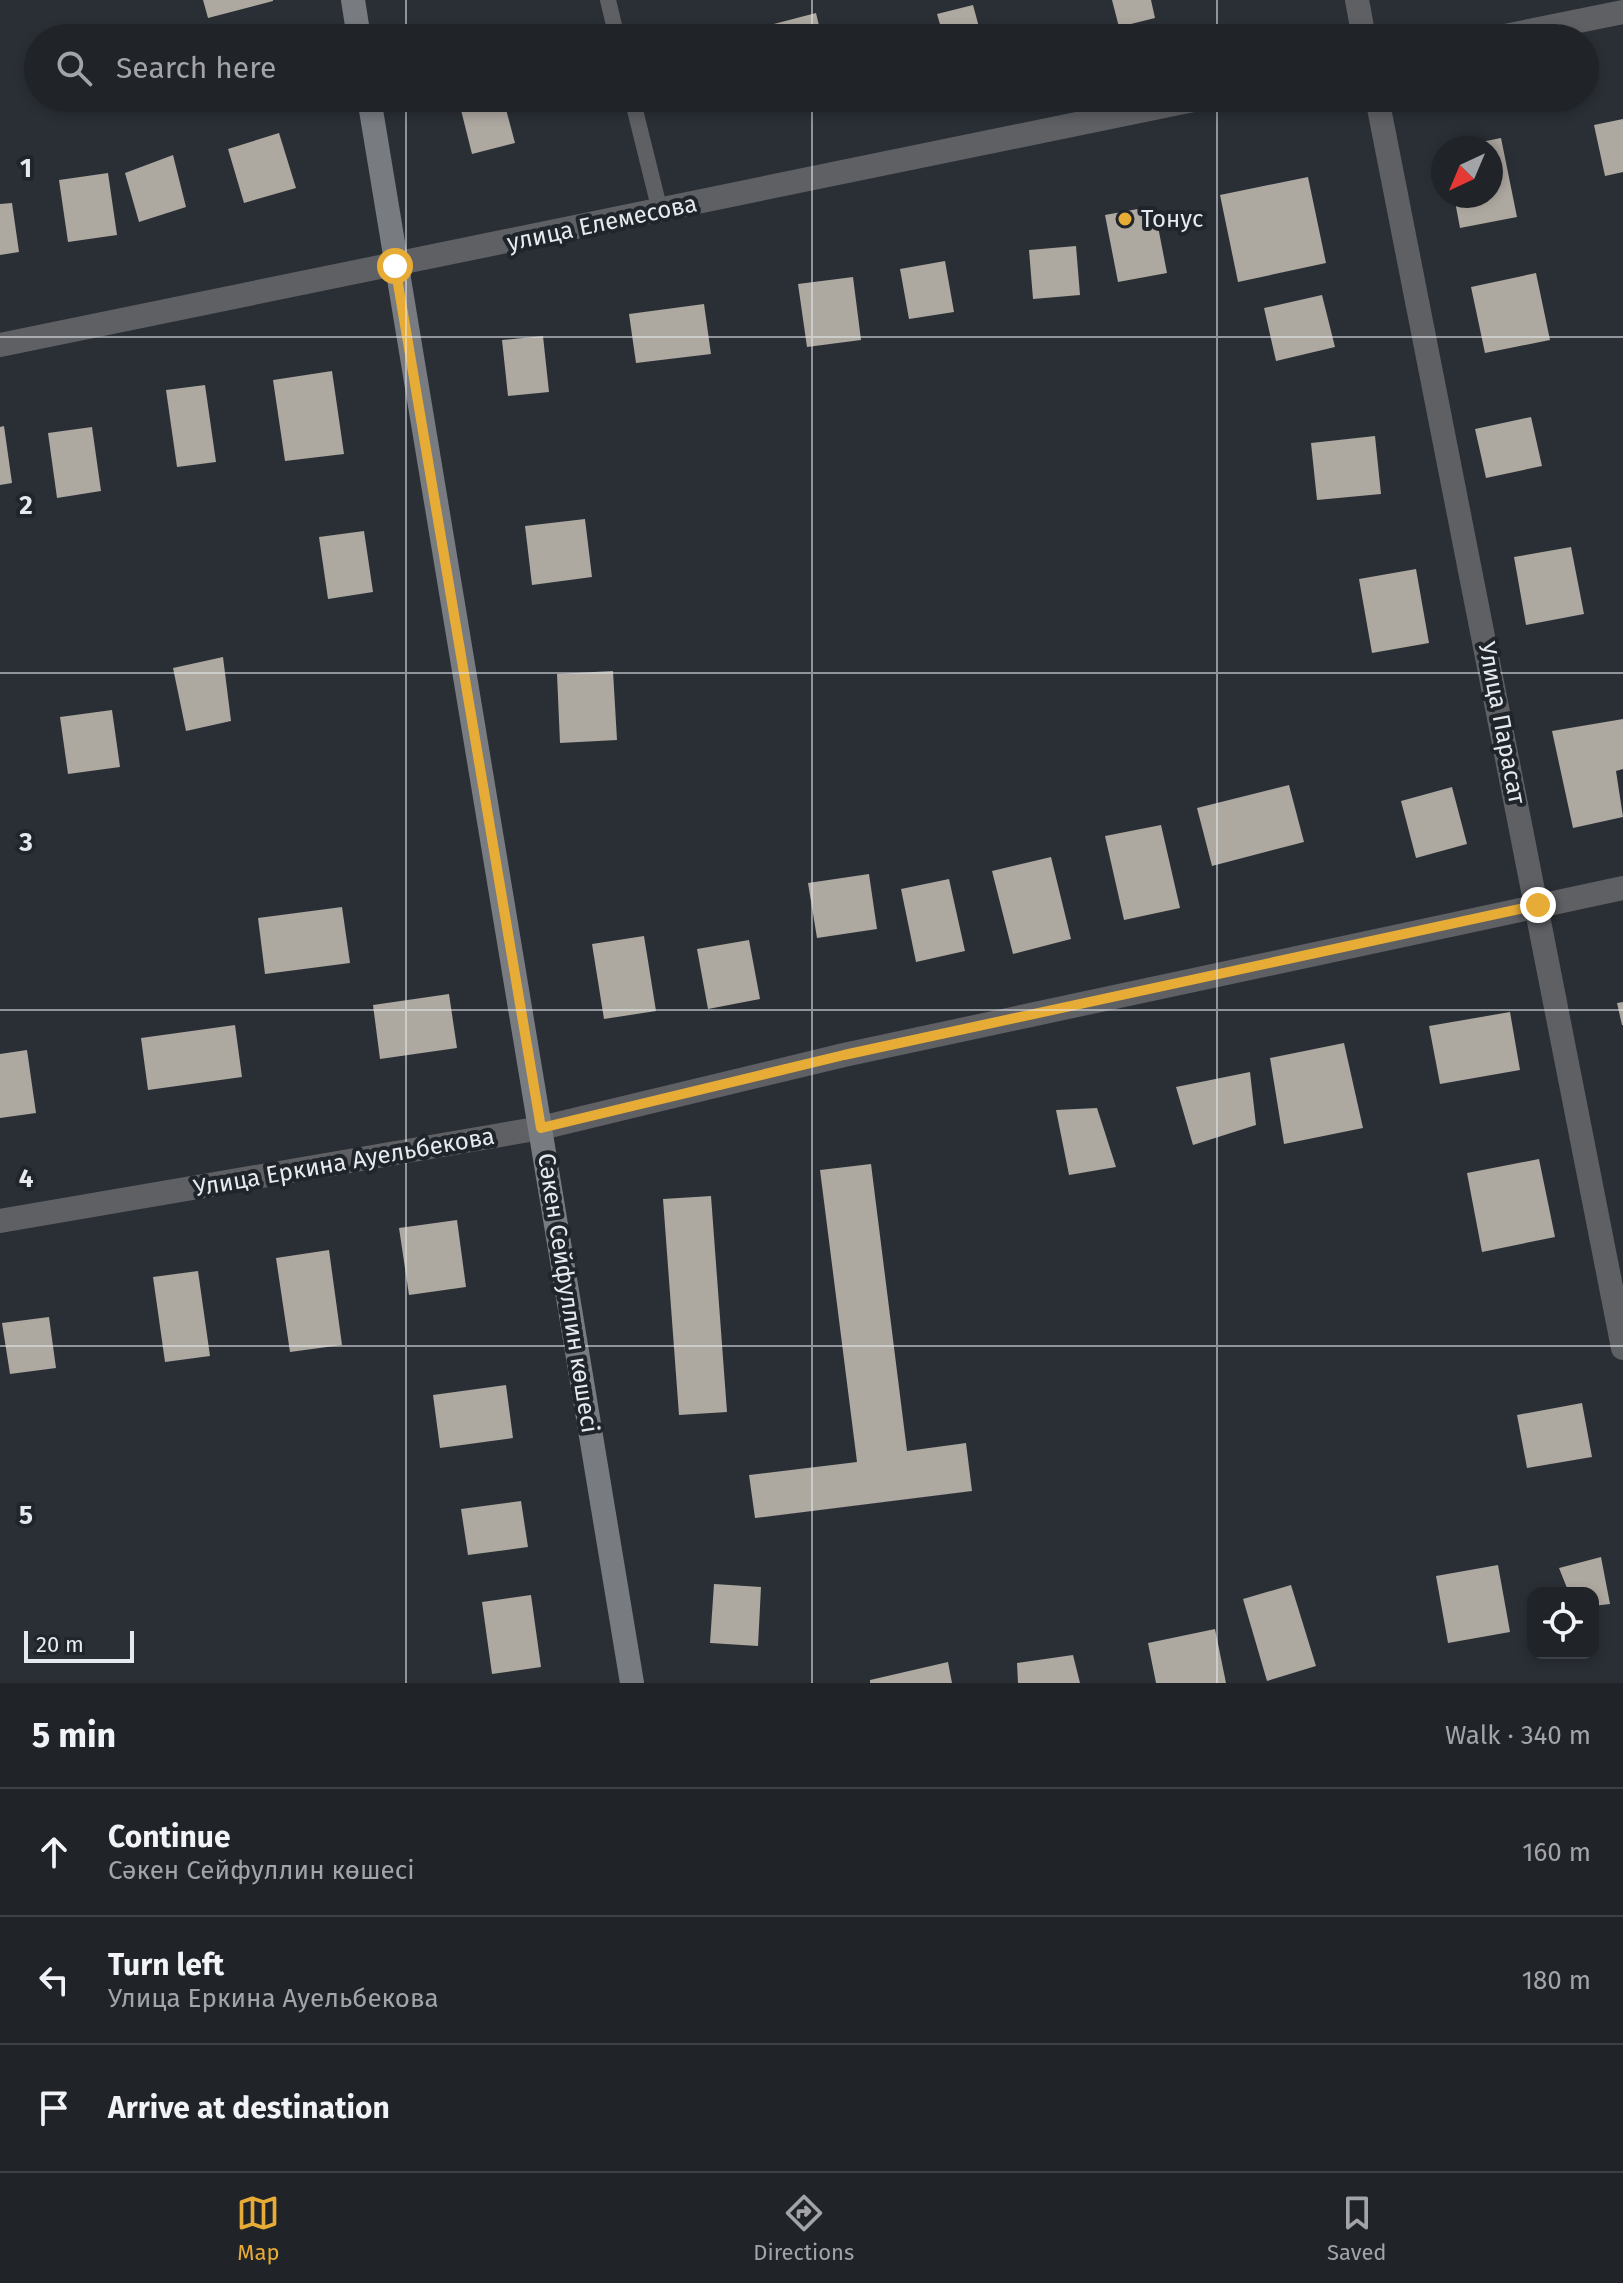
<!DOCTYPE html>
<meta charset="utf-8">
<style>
body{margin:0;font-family:"Fira Sans",sans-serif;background:#2d2f34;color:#f1f3f6}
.controls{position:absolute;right:24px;bottom:24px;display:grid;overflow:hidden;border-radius:16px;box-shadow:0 4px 12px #0003}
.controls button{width:72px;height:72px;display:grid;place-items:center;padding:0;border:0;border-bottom:2px solid #3d4045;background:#202328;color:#f1f3f6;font:40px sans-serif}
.compass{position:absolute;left:1431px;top:136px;width:72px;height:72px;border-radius:50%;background:#202328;box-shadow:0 4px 12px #0003;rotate:224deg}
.scale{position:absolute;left:24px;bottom:20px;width:110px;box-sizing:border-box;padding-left:8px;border:4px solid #e6eaee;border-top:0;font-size:22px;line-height:28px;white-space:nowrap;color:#e6eaee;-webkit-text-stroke:6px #20252b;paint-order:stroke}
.stop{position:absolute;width:24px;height:24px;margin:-18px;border:6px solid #e7ac36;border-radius:50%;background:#fff}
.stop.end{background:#e7ac36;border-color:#fff;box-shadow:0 2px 8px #0008}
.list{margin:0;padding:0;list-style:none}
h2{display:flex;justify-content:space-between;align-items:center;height:104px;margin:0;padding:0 32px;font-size:34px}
h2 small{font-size:26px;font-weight:400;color:#a2a4a8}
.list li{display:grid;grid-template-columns:52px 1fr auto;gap:24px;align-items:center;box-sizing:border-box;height:128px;padding:0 32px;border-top:2px solid #3d4045}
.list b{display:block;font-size:30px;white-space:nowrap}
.list p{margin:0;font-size:26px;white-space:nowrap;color:#a2a4a8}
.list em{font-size:26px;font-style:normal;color:#a2a4a8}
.icon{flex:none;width:44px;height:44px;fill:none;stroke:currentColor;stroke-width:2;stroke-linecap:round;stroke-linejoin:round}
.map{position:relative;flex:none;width:1623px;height:1683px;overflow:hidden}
.search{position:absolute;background:#202328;box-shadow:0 4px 12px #0003;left:24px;right:24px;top:24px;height:88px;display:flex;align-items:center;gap:20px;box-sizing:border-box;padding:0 28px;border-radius:44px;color:#a2a4a8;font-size:30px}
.sheet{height:488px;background:#202328}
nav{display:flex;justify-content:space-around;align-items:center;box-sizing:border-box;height:112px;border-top:2px solid #3d4045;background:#202328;font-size:22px;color:#a2a4a8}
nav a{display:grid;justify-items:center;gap:4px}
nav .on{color:#e7ac36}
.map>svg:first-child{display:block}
.building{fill:#ada8a0}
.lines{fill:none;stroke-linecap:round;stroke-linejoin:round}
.lane{stroke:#5e6064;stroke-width:16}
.street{stroke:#5e6064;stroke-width:24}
.secondary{stroke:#787c81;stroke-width:24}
.route{stroke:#e7ac36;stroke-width:10}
.grid{fill:none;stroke:#e6eaee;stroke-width:2;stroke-opacity:0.55}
.poi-dot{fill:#e7ac36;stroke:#20252b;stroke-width:3}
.labels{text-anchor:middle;stroke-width:8;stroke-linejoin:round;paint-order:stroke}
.poi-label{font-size:24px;fill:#e6eaee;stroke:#20252b;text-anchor:start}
.street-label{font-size:24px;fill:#e6eaee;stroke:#20252b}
.grid-label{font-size:26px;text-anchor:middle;font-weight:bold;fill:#e6eaee;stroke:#20252b;stroke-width:8;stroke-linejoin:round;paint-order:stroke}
</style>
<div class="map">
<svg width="1623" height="1683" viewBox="0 0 1623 1683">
<rect width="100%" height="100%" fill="#2a2f36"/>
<path class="building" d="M203,0h70v1l-65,17z
M1112,0h39l4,18 -36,9z
M973,5l9,33h-38l-7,-24z
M816,13l6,25h-49l-3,-13z
M731,30l2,8h-29v-1z
M458,98h45l12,45 -43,11z
M698,98h56v1l-52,13z
M1623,119v53l-18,4 -11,-51z
M279,133l17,55 -52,15 -16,-54z
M1501,138l16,79 -57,11 -6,-32h37v-48l-35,-1z
M173,155l13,52 -47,15 -14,-49z
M108,173l9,62 -49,7 -9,-62z
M1308,177l18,86 -88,19 -18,-87z
M12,203l7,49 -19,3v-51z
M1154,206l13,67 -49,9 -13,-67z
M1076,246l4,49 -47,4 -4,-49z
M945,261l9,51 -45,7 -9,-50z
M1536,273l14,67 -65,13 -14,-66z
M853,277l8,63 -54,7 -9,-63z
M1322,295l13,52 -59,14 -12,-53z
M704,304l7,50 -75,9 -7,-49z
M543,336l6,56 -41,4 -6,-56z
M332,371l12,83 -59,7 -12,-81z
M205,385l11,77 -39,5 -11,-77z
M1531,417l11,49 -56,12 -11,-49z
M4,426l8,57 -12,2v-58z
M92,427l9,64 -44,7 -9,-65z
M1375,436l6,58 -64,6 -6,-57z
M585,519l7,58 -60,8 -7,-59z
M364,531l9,61 -45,7 -9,-62z
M1571,547l13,67 -58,11 -12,-68z
M1416,569l13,74 -57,10 -13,-74z
M223,657l8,64 -45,10 -13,-63z
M613,671l4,69 -57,3 -3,-69z
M112,710l8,57 -52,7 -8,-57z
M1623,719v50l-7,2 7,46 -50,11 -21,-97z
M1289,785l15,57 -92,24 -15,-58z
M1452,787l15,57 -51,14 -15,-57z
M1161,825l19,83 -56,12 -19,-84z
M1051,857l20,82 -58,15 -21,-83z
M869,874l8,55 -60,9 -9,-55z
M949,879l16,72 -49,11 -15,-73z
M342,907l8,56 -85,11 -7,-56z
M644,936l12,75 -52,8 -12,-75z
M749,940l11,59 -52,10 -11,-60z
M449,994l8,54 -77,11 -7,-54z
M1623,1002v23h-1l-5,-22z
M1510,1012l10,58 -80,14 -11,-58z
M235,1025l7,52 -94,13 -7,-52z
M1344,1043l19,85 -79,16 -14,-86z
M27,1050l9,63 -36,5v-64z
M1250,1072l6,53 -63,20 -17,-58z
M1097,1108l19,59 -47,8 -13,-65z
M1539,1159l16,78 -73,15 -15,-79z
M871,1164l36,287 59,-8 6,48 -217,27 -6,-43 108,-13 -37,-292z
M711,1196l16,216 -48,3 -16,-216z
M457,1220l9,67 -57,8 -10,-67z
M329,1250l13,95 -52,7 -14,-94z
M198,1271l12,85 -45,6 -12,-85z
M49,1317l7,51 -46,6 -8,-51z
M506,1385l7,53 -73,10 -7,-53z
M1582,1403l10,54 -65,11 -10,-53z
M521,1501l7,46 -60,8 -7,-46z
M1601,1557l9,47 -17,2v-13h-24l-10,-25z
M1498,1565l12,67 -62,11 -12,-67z
M714,1584l47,3 -3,59 -48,-3z
M1291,1585l25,81 -49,15 -24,-82z
M531,1595l10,72 -49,7 -10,-72z
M1215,1629l11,54h-70l-8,-40z
M1073,1655l7,28h-62l-1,-20z
M948,1662l4,21h-82v-3z"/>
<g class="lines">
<path class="lane" d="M608,0l9,38
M632,98l28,113"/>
<path class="street" d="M1357,0l7,38
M1495,38l128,-26
M1377,98l246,1250
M0,345l1203,-247
M0,1221l541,-93 303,-73 779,-167"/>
<path class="secondary" d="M353,0l6,38
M369,98l263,1585"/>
</g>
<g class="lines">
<path class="route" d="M395,266l146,862 303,-73 694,-150"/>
</g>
<path class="grid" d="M406,0v38M812,0v38M1217,0v38M406,98v1585M812,98v1585M1217,98v1585M0,337h1623M0,673h1623M0,1010h1623M0,1346h1623"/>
<circle class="poi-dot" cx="1125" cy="219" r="8"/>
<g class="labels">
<g class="poi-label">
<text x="1141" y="227">Тонус</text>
</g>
<g class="street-label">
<text transform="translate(602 223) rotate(-12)" y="8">улица Елемесова</text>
<text transform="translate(1502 723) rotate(79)" y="8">Улица Парасат</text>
<text transform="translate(344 1162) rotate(-10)" y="8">Улица Еркина Ауельбекова</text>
<text transform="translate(568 1293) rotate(81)" y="8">Сәкен Сейфуллин көшесі</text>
</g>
</g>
<g class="grid-label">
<text x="26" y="177">1</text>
<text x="26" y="514">2</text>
<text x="26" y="851">3</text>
<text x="26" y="1187">4</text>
<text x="26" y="1524">5</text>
</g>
</svg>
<div class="controls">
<button><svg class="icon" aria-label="locate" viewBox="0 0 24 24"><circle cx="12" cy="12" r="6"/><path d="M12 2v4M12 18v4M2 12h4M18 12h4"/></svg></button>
</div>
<svg class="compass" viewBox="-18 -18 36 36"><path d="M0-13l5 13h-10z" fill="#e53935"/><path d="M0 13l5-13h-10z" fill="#a2a4a8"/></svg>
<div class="scale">20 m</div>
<div class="stop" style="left:395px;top:266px"></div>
<div class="stop end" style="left:1538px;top:905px"></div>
<div class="search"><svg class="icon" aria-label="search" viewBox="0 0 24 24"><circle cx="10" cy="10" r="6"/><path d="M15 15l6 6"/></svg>Search here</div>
</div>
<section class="sheet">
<h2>5 min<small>Walk · 340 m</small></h2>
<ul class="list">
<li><svg class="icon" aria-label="ahead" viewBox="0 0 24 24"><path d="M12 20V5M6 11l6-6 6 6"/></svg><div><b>Continue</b><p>Сәкен Сейфуллин көшесі</p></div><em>160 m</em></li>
<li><svg class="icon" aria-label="left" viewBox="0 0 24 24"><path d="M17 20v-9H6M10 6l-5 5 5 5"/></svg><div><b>Turn left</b><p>Улица Еркина Ауельбекова</p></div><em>180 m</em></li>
<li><svg class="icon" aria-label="arrive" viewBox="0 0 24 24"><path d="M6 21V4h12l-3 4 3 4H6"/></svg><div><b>Arrive at destination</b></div></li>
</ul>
</section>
<nav>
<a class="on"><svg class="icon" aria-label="map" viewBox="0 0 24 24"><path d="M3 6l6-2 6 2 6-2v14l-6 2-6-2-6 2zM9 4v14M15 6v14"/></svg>Map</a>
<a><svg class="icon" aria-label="directions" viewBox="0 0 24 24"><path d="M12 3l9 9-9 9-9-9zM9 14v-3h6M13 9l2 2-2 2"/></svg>Directions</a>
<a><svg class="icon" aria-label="saved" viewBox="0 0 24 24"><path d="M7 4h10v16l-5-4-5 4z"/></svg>Saved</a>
</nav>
